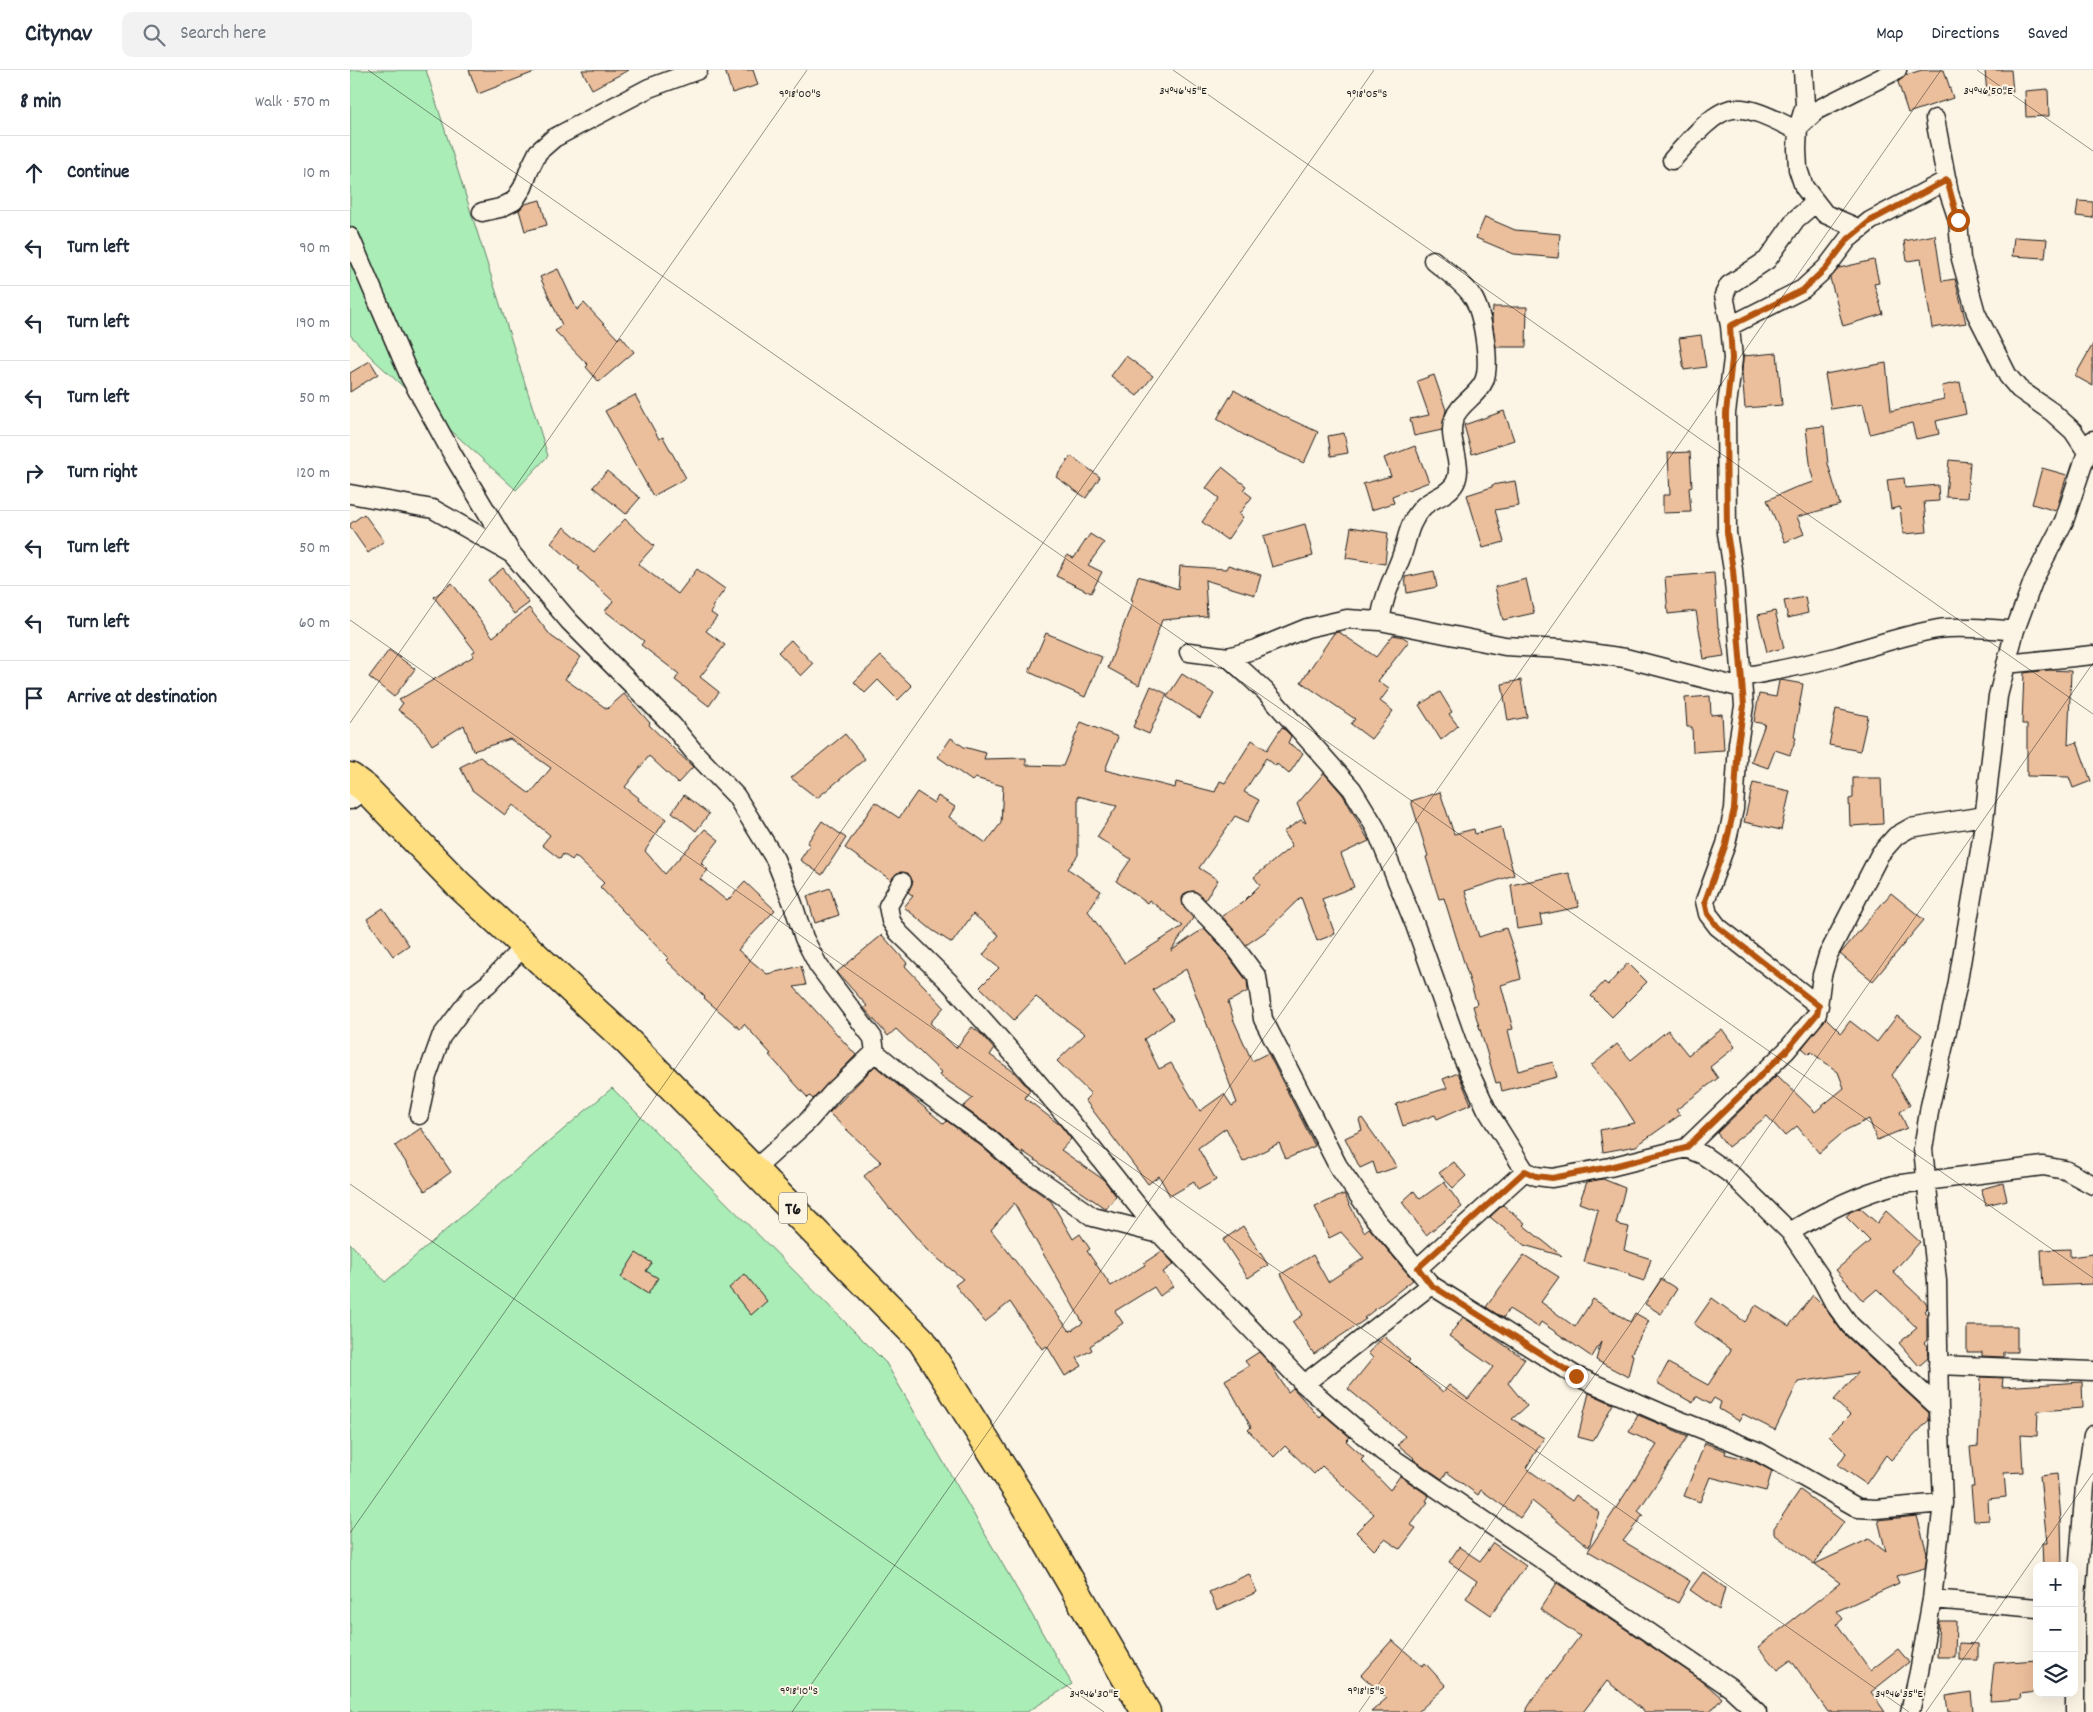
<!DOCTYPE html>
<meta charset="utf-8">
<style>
body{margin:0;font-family:Dekko,sans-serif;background:#f2f2f3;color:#1f2937}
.controls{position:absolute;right:15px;bottom:15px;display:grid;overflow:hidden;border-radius:10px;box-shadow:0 5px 20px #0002}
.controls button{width:45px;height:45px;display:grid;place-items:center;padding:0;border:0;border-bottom:1px solid #e0e1e3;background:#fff;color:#1f2937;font:25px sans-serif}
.stop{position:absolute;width:15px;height:15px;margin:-11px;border:4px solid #b45309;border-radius:50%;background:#fff}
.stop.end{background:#b45309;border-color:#fff;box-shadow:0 1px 5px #0008}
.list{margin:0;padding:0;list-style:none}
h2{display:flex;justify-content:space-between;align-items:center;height:65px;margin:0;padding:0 20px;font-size:21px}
h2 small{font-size:16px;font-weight:400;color:#747a83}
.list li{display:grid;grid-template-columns:32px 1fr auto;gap:15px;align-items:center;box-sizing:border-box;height:75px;padding:0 20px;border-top:1px solid #e0e1e3}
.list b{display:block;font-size:19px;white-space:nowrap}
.list em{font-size:16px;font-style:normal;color:#747a83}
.icon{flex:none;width:28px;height:28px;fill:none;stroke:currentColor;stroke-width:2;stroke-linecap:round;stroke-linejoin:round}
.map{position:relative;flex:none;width:1743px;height:1642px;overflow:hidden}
header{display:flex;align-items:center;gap:30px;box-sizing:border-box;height:70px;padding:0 25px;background:#fff;border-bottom:1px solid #e0e1e3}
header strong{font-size:24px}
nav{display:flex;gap:28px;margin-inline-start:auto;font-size:18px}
.search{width:350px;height:45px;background:#f2f2f3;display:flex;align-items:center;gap:12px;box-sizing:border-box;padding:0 18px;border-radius:10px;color:#747a83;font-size:19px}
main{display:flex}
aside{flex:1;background:#fff}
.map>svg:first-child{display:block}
.green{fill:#aaedb7;stroke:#63846a}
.building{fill:#ecbf9c;stroke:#1c1c1c;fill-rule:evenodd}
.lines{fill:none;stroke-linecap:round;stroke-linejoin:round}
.street-casing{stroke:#1c1c1c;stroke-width:21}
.highway-casing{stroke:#1c1c1c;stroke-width:31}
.street{stroke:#fcf5e5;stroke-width:18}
.highway{stroke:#ffdf80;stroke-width:28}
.route{stroke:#b45309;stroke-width:6}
.ticks{fill:none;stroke:#1c1c1c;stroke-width:1;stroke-opacity:0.45}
.labels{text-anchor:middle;stroke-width:4;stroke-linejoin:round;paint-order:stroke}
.shield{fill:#fcf5e5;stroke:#5f5d58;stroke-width:1}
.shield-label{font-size:18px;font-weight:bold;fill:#1c1c1c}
.ticks-label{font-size:12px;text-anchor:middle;fill:#1c1c1c;stroke:#fcf5e5;stroke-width:4;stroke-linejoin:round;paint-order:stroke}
</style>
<header>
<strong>Citynav</strong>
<div class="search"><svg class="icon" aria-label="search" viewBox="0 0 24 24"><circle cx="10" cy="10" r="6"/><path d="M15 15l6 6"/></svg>Search here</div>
<nav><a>Map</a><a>Directions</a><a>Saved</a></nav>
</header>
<main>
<aside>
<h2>8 min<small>Walk · 570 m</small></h2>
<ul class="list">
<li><svg class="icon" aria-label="ahead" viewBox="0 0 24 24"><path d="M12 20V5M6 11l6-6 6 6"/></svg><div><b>Continue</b></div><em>10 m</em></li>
<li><svg class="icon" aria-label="left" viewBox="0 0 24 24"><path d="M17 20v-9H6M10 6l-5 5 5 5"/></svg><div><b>Turn left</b></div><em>90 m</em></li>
<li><svg class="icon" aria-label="left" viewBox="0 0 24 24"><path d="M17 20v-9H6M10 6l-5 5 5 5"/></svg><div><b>Turn left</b></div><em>190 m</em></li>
<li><svg class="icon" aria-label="left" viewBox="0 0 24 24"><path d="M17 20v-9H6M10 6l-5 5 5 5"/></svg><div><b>Turn left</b></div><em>50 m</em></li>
<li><svg class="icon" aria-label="right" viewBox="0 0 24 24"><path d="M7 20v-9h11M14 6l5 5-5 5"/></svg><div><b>Turn right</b></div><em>120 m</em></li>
<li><svg class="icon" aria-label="left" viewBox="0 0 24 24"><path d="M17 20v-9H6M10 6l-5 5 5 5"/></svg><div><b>Turn left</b></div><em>50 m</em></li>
<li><svg class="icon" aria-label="left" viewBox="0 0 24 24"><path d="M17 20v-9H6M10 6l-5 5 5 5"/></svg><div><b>Turn left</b></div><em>60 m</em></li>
<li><svg class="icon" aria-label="arrive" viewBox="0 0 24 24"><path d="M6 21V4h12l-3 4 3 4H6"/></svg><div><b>Arrive at destination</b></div></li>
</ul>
</aside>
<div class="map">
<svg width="1743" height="1642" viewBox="0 0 1743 1642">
<rect width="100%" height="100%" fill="#fcf5e5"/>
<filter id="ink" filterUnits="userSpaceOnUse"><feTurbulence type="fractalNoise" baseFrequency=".02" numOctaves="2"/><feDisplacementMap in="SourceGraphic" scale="10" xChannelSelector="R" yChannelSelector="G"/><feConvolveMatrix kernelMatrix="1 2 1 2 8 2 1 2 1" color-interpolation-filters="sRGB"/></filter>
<g filter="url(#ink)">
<path class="green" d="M0,0h76l122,386 -32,34 -142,-130 -24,-25z
M262,1018l274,275 186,321 -45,28h-677v-469l35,39z"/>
<path class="building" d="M119,0h68v1l-59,23z
M232,0h47l-37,19z
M375,0h28l5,15 -26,8z
M1572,0h22l9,28 -45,15 -10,-31 8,-7z
M1635,0h26l2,22 -26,3z
M1698,19l1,27 -23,1 -1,-26z
M190,130l7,25 -22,6 -6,-21 6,-6z
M1728,131l15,1v16l-17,-2z
M1135,147l30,13 45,4 -2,24 -44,-4 -38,-16z
M1585,165l7,46 13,-2 11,44 -34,5 -11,-69 -14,2 -3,-20z
M1664,167l33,2 -2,19 -33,-2z
M1524,190l5,23 -5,1 9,30 -40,12 -13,-48 9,-10z
M208,199l19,41 7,-7 34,36 3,-3 13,16 -35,30 -13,-15 2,-2 -33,-34 7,-6 -22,-48z
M1143,237h34l-1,40h-30l-4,-26z
M1351,265l5,32 -22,3 -5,-32z
M1743,274v42l-18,-10z
M1427,283l5,52 -37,3 -3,-34 1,-18z
M776,286l27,20 -16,20 -26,-20z
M20,291l8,13 -28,18v-19z
M1536,293l5,48 53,-12 -2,-13 18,-4 6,32 -30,7 3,13 -23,5 -4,-16 -42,11 -7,-30 -32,5 -6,-35z
M1084,305l12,35 -4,20 -28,6 -4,-17 19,-4 -12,-34z
M884,320l31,18 53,24 -14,31 -50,-22 -37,-22z
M285,325l24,44 4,-2 23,41 -33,18 -48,-85z
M1154,341l10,29 -42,14 -8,-29z
M1474,356l4,38 12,41 -43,12 7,17 -19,8 -18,-42 27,-12 20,-6 -3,-11 -5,-43z
M994,363l4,20 -17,3 -3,-20z
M1065,376l14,36 -37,14 2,7 -23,7 -8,-26 28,-8 -7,-18z
M1340,382l2,35 -3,1 2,24 -28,1v-18h7l-2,-42z
M721,386l29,21 -14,21 -30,-21z
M1599,390l21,2 -3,36 -21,-1z
M872,397l24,19 -3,4 9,7 -13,17 4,3 -16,23 -25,-18 17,-24 -13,-10z
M1692,398l25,7 -11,36 -24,-7z
M257,401l33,27 -14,16 -33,-27z
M1554,408l1,10 33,-3 1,16 -15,1 3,30 -24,2 -3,-27 -9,2 -4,-29z
M1165,411l4,25 -24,4 9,32 -21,6 -16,-53 25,-8v-2z
M14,444l20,27 -16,12 -18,-26v-3z
M275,449l29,27 -16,18 40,30 19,-25 28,20 -13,18 2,1 -3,5 6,4 -11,14 19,14 -25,32 19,15 -10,14 -34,-26 4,-6 -38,-29 3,-4 -39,-30 8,-10 -35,-32 2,-1 -29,-25 13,-16 30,25z
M955,454l8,32 -41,11 -9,-31z
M1001,457l37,6 -3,31 -39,-6z
M740,464l14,9 -16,22 14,7 -11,21 -35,-17 11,-21 7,3z
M878,495l33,10 -6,20 -50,-15 2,36 -45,4 -23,65 -31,-17 25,-68h-2l7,-24 40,13 2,-23 46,3z
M153,498l26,35 -15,11 -26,-34z
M1084,501l3,16 -30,6 -2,-16z
M1364,503l4,55h1l5,28 -20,3 -8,-48 -28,3 -3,-37z
M1176,509l8,34 -31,7 -8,-33z
M102,513l41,54 36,-29 22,28 30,21 -16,22 42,30 17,-15 26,29 -1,2 44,42 -15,16 -29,-27 -24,31 14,11 -1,2 28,19 -21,32 20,23 40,-45 14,11 -18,23 7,7 -8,9 27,22 18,-19 30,28 -37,40 29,24 34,-8 5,19 -12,2 62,68 -43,44 -3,-3 -2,2 -39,-43 2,-1 -27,-30 -4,5 -36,-31 1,-1 -39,-37 2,-2 -68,-71 4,-4 -29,-27 -3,4 -9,-6 -3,5 -18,-14 8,-10 -37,-30 -8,10 -33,-25 -12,-23 20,-10 50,37 21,-26 -41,-29 -37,12 -9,-26 -32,20 -12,-19 -22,-16 5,-7 -4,-3 75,-44 -2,-3 3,-2 -41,-54z
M1455,527l3,16 -20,5 -4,-17z
M1425,541l9,37 -17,4 -9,-37z
M989,562l37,25 17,-22 10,2 6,4 -31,40 11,8 -9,12 13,10 -22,28 -20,-15 4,-5 -54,-37 33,-49z
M696,563l56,24 -17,40 -56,-25z
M441,570l22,24 -12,12 -23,-24z
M39,580l26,19 -21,28 -25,-20z
M531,586l31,30 -14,14 -20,-20 -13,13 -11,-11z
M1698,600l23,1 -3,74 9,-3 14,39 -18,7 -4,-11 -42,-1v-52h-5l2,-51z
M832,604l32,20 -14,24 -33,-21z
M1171,610l6,37 -19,4 -6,-37z
M1431,610l22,4 -9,53 2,1 -6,17 -15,-5 -7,18 -17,-6 14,-38 -11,-2 5,-28 17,3 3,-16z
M801,616l16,8 -18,40 -16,-7z
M1090,622l12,20 -3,2 9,12 -17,14 -22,-35z
M1360,626l1,19 11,-1 2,36 -31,2 -1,-25h-5l-2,-29z
M1486,639l32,7 -8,35 -31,-6z
M731,652l37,15 -13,33 70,18 1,-6 39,10 5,-11 5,2 27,-43 15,10 15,-23 9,9 -3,7 15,10 -14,21 -12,-10 -1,2 -10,-8 -22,34 15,8 -11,22 -13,-6 -36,52 19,12 -13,20 -11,-9 -9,2 -3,5 2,10 9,10 -22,33 33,-23 16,17 27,36 1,10 -20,11 6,19 18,40 16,-8 47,93 -29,13 -7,-16 -36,19 -17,-34 -28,20 18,32 -18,10 -4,-8 -24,14 -11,-20 -11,8 -63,-84 6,-6 -34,-33 28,-27 -49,-37 -22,23 -34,-33 19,-19 -16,-13 16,-20 -26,-21 -21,29 -20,-13 -28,-23 9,-11 -5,-4 5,-10 -5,-9h-11l-6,7 -46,-32 30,-46 24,16 18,-26 17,11 4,-7 17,11 -6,10 37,26 15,-20 2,-37 -28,-8 -3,3 -34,-24 13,-19 13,9 22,6 -2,6 42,-1v7l37,1zM728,726l39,10 -20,31 34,22 -15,22 31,22 2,-3 34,26 -58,37 -37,-52 13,-20 -33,-22 10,-14zM836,899l51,134 -5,3 -8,-12 -24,17 -29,-48 -12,6 -15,-30 29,-20 -20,-29z
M495,664l20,25 -48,39 -26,-20z
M974,703l19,22 26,46 -28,13 13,33 -32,12 13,35 -18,7 -16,-44 -36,35 -19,13 -24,-29 20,-13 18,-18 -6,-8 38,-31 -9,-14 18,-12 5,3 -9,-19z
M1503,708h28l2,46 -33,2 -1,-27 4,-1z
M1403,713l37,8 -9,39 -37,-8z
M1090,722l14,42 20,-5 1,5 26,-7 13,48 -49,16 14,46 27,-9 11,32 4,19 -20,6 12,44 -5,1 10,41 35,-9 4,15 -55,14 -2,-9 -4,1 -23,-77 4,-2 -33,-106 -5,1 -13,-42 2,-1 -17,-55z
M334,725l25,19 -13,17 -24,-19z
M472,751l24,17 -24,37 -22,-15 10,-15 -3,-2z
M1219,803l10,34 -39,8 2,10 -25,4 -6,-44z
M480,818l9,27 -24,8 -8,-27z
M1541,823l33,27 -51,61 -33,-27z
M33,838l26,37 -16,11 -26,-37z
M532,865l25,28 -2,3 39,41 -14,16 26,25 16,-21 9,7 13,15 -4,6 24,17 16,18 -5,8 35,27 11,14 -10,11 43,30 12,16 -10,13 -84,-58 2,5 -29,-26 -32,-23 10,-9 -34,-23 2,-3 -45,-43 -8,7 -24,-28 3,-2 -30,-34z
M1278,893l19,19 -35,35 -21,-21 13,-14 4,3z
M1547,946l25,19 -30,40 18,30 -10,7 7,16 -30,12 -8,-21 -23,11 -27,23 -22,-27 -12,10 -18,-20 -39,31 -11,-14 60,-58 38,37 29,-24 -6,-16 -27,-20 -2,2 -7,-6 24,-30 15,15 9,-12 27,21z
M1372,959l13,18 -25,20 8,11 -42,32 4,5 -44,31 -33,6 -3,-22 35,-7 -16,-25 -28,-32 26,-22 14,16 37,-30 20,25z
M525,996l69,58 3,-3 34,25 33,29 37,26 22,38 7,-5 10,15 -3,2 24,35 34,-21 -1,-2 18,-12 12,13 -11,8 10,14 -13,10 -6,-9 -39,24 8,12 -33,23 2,4 -15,8 5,8 -17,10 -18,-30 -5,3 -32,-47 -25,20 -30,-37 8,-6 -36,-29 -36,-42 -1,1 -26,-33 17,-14 -52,-49zM664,1133l69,120 -13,8 -79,-101z
M1108,1003l13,31 -34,15 -2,-4 -32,11 -7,-22 51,-16 -4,-9z
M1012,1048l35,49 -20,7 -4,-12 -13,6 -15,-30 17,-8 -3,-10z
M71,1058l30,44 -26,19 -30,-45z
M1104,1092l12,14 -13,12 -14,-15z
M1253,1109l22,9 -9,36 13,3 -5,23 27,9 -7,22 -15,-5v-2l-45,-12 14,-52 -19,-7 8,-21z
M1094,1112l18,25 -36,28 -24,-33 12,-11 6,8z
M1653,1113l4,17 -21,5 -5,-16z
M994,1124l20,38 5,-4 44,52 -49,38 2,1 -52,35 -21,-32 10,-7 -22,-41 32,-19 15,27 36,-24 -23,-26 -12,6 -14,-31z
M1153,1135l22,18 -2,2 39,31 -38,-11 -34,-28z
M1510,1138l17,15 9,-12 34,31 -27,30 34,32v4l-3,3 3,4v25l-3,3 3,3 1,12 -9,8 -20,-23 18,-15 -40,-39 -14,12 -27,-31 34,-29 -24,-24 4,-5z
M893,1156l25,39 -20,13 -25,-38z
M1720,1179v8l23,-3v30l-50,2 -2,-36z
M286,1183l16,10 -6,8 12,7 -10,16 -27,-17z
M1174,1185l35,22 -18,25 34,25 18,-28 37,23 5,-9 14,8 -18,33 2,1 -5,22 -32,-17 5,-18 -9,15 -51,-35 -3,5 -29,-18 -6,9 -17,-11z
M395,1204l22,27 -16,14 -22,-27z
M1311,1209l16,10 -16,25 -16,-10z
M1463,1225l9,9 21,29 86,80v7l-38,40 -5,-5 -20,29 -28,-19 8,-12 -17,-17 21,-21 -16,-15 24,-27 -60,9 -23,48 -32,-16 -4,7 -20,-12 2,-7 -7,-4 -4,6 -14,-8 -3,7 -36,-20 11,-20 40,22 23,-35 -37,-26 18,-26 33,24 11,-17 33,21z
M1113,1247l62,42 -17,24 19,23 -15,13 32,19 -18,30 46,33 4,-6 23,17 -10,35 -57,-46 -12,17 -39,-28 -3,5 -31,-23 -5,7 -29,-20 1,-1 -16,-13 7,-9 -57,-47 25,-31 -5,-5 16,-17 26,24 -2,2 35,30 6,-7 19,14 25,-32 -44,-31z
M1617,1256h50v26h-13v5l-22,-1v-4h-15z
M909,1282l12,13 17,27 5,-4 27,30 3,-4 27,23 -4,4 18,16 -3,3 29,30 10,-14 29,20 -3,5 2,1 -17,23 5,3 -16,21 -15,-10 -11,11 -18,-18 18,-18 -52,-48 -8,8 -29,-28 -11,11 -26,-27 3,-3 -26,-47 24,-14 -4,-5z
M1631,1307l22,1 -1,9 80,-5 1,26 -45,3 -1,25 -16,-1 2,37 -19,1 2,24 -18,2 1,21 -15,1 -3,-34h3l-4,-40 8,-1z
M1239,1323l24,11 -20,37 -15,-4z
M1288,1345l50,21 -50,75 5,4 -20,26 67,40 -12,22 -90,-52 69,-106 -28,-13z
M1355,1373l21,8 -1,3 28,7 19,10 -6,20 -56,-14 -10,25 -16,-6z
M1707,1404l4,46 1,46h-19l-1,-23h5l-7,-67z
M1450,1420l44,32 -30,42 -40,-30v-6z
M1567,1446l10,37 -2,15 -29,8 3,7 -62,28 6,8 -6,5 33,47 28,-22 11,13 -38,30 14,20h-57l-37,-52 -14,10 -19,-23 82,-64 -25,-19 54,-25 17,13 -8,-32z
M1143,1473l33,23 -35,49 -25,-17 11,-17 -28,-19 10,-15 21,14z
M1353,1502l22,16 -6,22 -29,-20z
M899,1504l8,18 -40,18 -8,-18z
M1207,1513l144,97 21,18 -12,14h-65l-38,-31 -24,31h-58l10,-16 45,-60 -40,-27z
M1589,1551h17l-1,36h-18z
M1042,1570l30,26 3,-3 21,23 -28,26h-47l16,-14 -26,-23z
M1609,1573l19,1v16h-19z
M1687,1590v32l-17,2 1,5 -31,2 4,-38z
M1621,1622l2,20h-25l-2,-16z"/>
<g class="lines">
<defs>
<path id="street" d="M1453,0l2,35 -7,23 -1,21 1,20 6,18 21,27 35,15
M1585,49l14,74 9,27 3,39 15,54 32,63 11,13 33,23 21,19 14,21
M1450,56l17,-16 80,-40
M1322,90c13,-14 40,-49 61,-51 21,-2 46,13 65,22
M1465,133l-19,16 -29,41 -38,25 -5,10 6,31 3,33 -7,54 1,120 6,37 11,136 -6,38 -4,65 -8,35 -21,57 3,13 10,13 101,79
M132,142l18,-4 14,-7 9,-14 7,-19 8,-16 16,-14 95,-50 49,-18
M0,167l60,140 44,80 58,97 57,67 103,104 22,27 42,44 39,63 18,45 11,34 14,27 55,73 2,14 -41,39 -27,31 -52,47
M1380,256l73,-37 23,-21 22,-29 22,-18 77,-41
M0,424l83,15 79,45
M1030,551c4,-26 11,-38 20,-61 8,-20 7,-35 22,-52 9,-10 26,-12 33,-25 10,-19 -9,-44 -1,-64 5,-16 23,-22 30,-38 7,-17 -1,-69 -12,-85 -9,-14 -27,-25 -39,-36
M839,582l39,5 28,-8 51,-21 40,-9 33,2 125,25 57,3 63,9 117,30
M878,587l37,34 87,98 23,38 40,98 46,129 26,56 38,61 11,5 16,2 58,-11 76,-19 17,7 30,21 57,56 29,43 15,28 16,22 89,83
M1656,594l87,-9
M1392,607c32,-6 65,-12 97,-21 33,-10 65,-21 99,-27 25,-4 52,1 77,1
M0,730l16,-11
M552,812l-14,24 3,15 7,11 53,52 65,73 55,65 89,112
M842,831l36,37 29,39 6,42 75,147 37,53 56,66 145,91 85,37 96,38 101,57 18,1 67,-6
M525,982l37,31 76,55 32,28 73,51 67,17 144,150 78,67 349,237 26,24
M69,1045l8,-39 14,-39 31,-41 16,-12 36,-38
M1336,1078l100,-97 31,-37 5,-39 6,-20 52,-101 16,-18 14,-8 74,-12
M1440,1162c33,-20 67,-37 104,-47l149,-19 22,4 28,15
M1068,1198l107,-97
M1588,1295l155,6
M954,1314l127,-99
M1582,1529l105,9
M1560,1642l9,-40 13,-73 11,-96 -4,-95 -2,-127 -14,-132 7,-43 27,-119 25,-149 16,-142 17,-66 19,-51 30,-58 23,-69 6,-12
M1725,1642v-101l10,-125 8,-51"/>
<path id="highway" d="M0,707l16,12 92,95 168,156 296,301 104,164 120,207"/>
</defs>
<use href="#street" class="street-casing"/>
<use href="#highway" class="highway-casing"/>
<use href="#street" class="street"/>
<use href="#highway" class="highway"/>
</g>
</g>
<g class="lines" filter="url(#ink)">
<path class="route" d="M1226,1306l-145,-91 -13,-17 107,-97 11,5 16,2 58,-11 76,-19 100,-97 31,-37 2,-8 -101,-79 -10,-13 -3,-13 21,-57 8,-35 4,-65 6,-38 -11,-136 -6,-37 -1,-120 6,-54 -2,-33 73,-36 23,-22 22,-29 22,-18 77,-41 11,40"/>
</g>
<path class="ticks" d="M18,0l1725,1208M823,0l920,644M1627,0l116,81M0,550l1559,1092M0,653l457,-653M0,1114l754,528M0,1463l1024,-1463M442,1642l1149,-1642M1009,1642l734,-1049M1576,1642l167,-239"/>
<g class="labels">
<rect class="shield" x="429" y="1122.5" width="28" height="31" rx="4"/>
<g class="shield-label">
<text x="443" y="1144">T6</text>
</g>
</g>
<g class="ticks-label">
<text x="833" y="24">34°46'45"E</text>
<text x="1638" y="24">34°46'50"E</text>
<text x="450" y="27">9°18'00"S</text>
<text x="1017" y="27">9°18'05"S</text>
<text x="449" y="1624">9°18'10"S</text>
<text x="1016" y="1624">9°18'15"S</text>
<text x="744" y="1627">34°46'30"E</text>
<text x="1549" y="1627">34°46'35"E</text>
</g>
</svg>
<div class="controls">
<button>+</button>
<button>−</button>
<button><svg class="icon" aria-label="layers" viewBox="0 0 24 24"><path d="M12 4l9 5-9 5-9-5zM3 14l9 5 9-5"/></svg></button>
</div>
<div class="stop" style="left:1608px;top:150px"></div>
<div class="stop end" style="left:1226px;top:1306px"></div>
</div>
</main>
